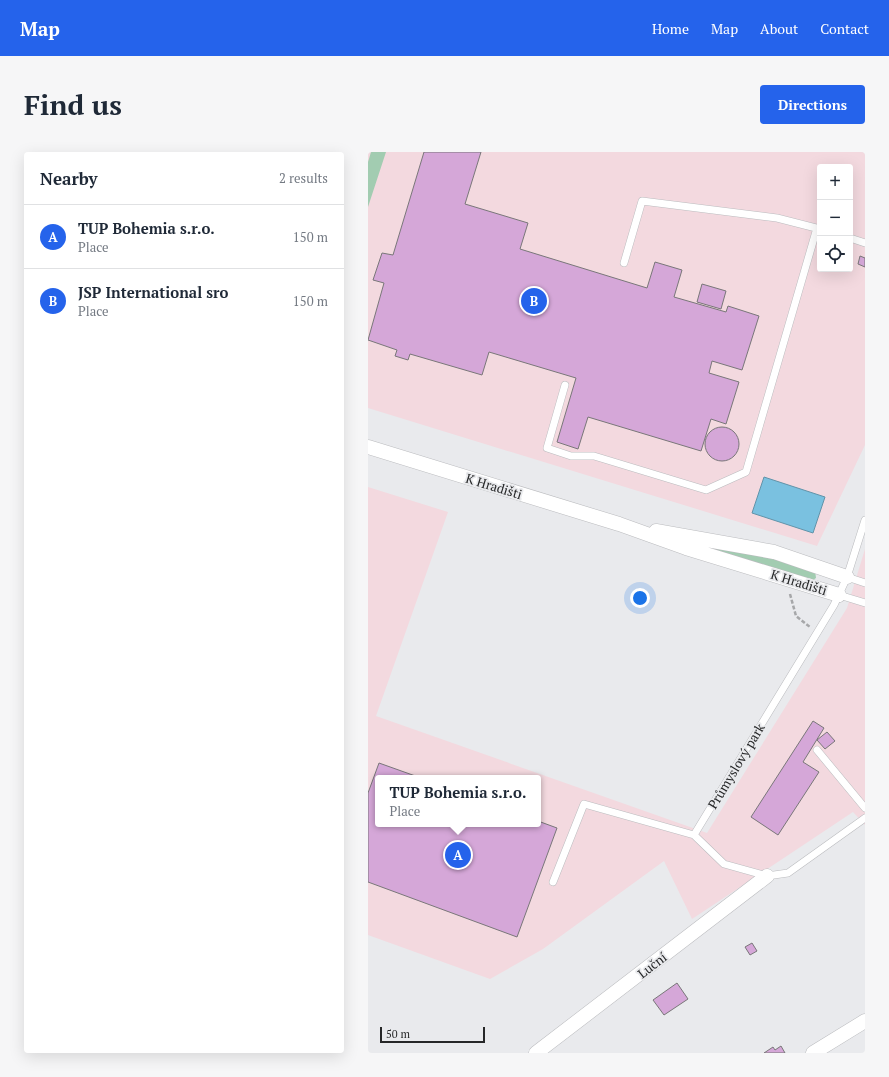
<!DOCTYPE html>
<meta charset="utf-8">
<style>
body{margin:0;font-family:"PT Serif",serif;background:#f6f6f7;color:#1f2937}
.controls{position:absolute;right:12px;top:12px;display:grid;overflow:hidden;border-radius:4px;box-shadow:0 4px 16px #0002}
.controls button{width:36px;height:36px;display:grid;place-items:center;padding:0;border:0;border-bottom:1px solid #e0e1e3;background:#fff;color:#1f2937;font:20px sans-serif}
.scale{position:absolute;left:12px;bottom:10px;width:105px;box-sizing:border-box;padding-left:4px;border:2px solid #262728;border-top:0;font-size:11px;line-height:14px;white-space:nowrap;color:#262728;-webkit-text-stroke:3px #e9eaed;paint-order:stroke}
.you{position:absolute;left:272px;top:446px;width:14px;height:14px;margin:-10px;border:3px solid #fff;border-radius:50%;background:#1a73e8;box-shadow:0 0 0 6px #1a73e833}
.badge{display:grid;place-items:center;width:26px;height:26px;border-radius:50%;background:#2563eb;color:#fff;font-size:13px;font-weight:700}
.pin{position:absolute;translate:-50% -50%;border:2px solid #fff;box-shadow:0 1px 4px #0006}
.popup{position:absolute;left:7px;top:623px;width:166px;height:52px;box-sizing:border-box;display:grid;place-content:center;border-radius:4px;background:#fff;filter:drop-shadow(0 1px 3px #0005);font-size:13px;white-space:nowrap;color:#747a83}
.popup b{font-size:15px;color:#1f2937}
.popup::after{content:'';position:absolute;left:50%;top:100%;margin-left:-8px;border:8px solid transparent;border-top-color:#fff}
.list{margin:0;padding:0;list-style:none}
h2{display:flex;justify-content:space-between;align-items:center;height:52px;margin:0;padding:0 16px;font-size:17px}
h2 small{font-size:13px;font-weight:400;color:#747a83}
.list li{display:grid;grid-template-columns:26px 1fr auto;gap:12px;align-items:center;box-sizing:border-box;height:64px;padding:0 16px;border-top:1px solid #e0e1e3}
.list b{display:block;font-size:15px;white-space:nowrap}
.list p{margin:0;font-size:13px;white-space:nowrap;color:#747a83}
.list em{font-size:13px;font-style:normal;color:#747a83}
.icon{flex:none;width:22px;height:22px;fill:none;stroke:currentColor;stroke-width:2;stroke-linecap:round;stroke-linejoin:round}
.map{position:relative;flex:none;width:497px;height:901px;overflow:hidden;border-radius:4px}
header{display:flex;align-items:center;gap:24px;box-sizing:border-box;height:56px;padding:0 20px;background:#2563eb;color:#fff}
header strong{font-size:19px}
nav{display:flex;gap:22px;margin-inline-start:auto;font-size:14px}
.intro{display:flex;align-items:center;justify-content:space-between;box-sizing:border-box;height:96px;padding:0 24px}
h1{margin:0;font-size:28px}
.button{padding:10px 18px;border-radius:4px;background:#2563eb;color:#fff;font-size:14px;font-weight:700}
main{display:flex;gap:24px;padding:0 24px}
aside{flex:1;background:#fff;border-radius:4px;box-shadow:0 4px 16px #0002}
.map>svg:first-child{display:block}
.industrial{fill:#f3d9df;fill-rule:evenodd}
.green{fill:#a2ccb1}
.water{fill:#7ac1e0;stroke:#6193a9}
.building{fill:#d5a7d8;stroke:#797779}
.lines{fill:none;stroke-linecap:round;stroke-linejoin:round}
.service-casing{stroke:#bbbcbf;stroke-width:8}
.minor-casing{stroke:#bbbcbf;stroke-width:15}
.path{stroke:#a6a7a9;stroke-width:2.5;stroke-dasharray:4 2;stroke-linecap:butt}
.service{stroke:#fff;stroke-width:7}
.minor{stroke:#fff;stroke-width:14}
.labels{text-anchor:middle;stroke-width:3.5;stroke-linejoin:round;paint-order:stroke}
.street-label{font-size:13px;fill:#262728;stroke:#e9eaed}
</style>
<header>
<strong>Map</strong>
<nav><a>Home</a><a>Map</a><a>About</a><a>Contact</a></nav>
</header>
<div class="intro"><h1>Find us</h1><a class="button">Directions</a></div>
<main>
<aside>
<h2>Nearby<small>2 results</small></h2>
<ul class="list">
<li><span class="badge">A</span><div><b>TUP Bohemia s.r.o.</b><p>Place</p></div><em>150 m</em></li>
<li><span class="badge">B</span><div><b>JSP International sro</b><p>Place</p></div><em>150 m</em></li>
</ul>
</aside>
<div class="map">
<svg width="497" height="901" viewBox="0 0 497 901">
<rect width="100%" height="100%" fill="#e9eaed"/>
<path class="industrial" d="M0,0h497v293l-48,101 -449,-138zM452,15h30v102h-30z
M0,335l80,25 -72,204 331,117 140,-225 18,-59v276l-12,-13 -161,107 -28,-58 -121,88 -53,30 -122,-44zM10,626h160v46h-160z"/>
<path class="green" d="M3,0h15l-18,55v-45z
M331,394l61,6 55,18 1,8 -3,2z"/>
<path class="water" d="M396,325l61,20 -12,36 -61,-20z"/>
<path class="building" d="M56,0h57l-16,52 63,19 -8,26 127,39 8,-26 27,8 -8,27 52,15 2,-6 31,10 -17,54 -30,-9 -3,12 30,9 -13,42 -15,-5 -10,32 -113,-34 -10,32 -21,-7 19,-64 -87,-26 -7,23 -72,-21 -2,6 -13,-4 2,-6 -29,-10 16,-57 -11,-3 9,-27 11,2z
M492,104l5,2v9l-7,-3z
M334,132l24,7 -5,18 -24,-7z
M337 292a17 17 0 1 1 34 0a17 17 0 1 1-34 0Z
M445,569l11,7 -21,34 16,10 -41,63 -27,-18z
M459,580l8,9 -10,8 -8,-9z
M11,611l42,15h-43v46h160v-3l19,7 -40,109 -149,-55v-89z
M384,791l5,8 -7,4 -5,-8z
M309,831l11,16 -24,16 -11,-15z
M413,894l4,7h-21l9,-6 2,3z"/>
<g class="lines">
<defs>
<path id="service" d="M482,86l15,5
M256,111l18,-62 135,17 43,11
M197,233l-18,63 24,8h23l112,34 40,-18 71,-244
M479,425l18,6
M471,443l26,8
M449,598l48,58
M326,683l140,-230 13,-28 18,-57
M185,730l31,-78 110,31 30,29 43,12 21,-3 77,-55"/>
<path id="minor" d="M0,295l251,77 67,24 153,47
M288,379l118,21 73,25
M168,901l231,-177
M445,901l52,-32"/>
</defs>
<use href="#service" class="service-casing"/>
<use href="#minor" class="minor-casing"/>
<path class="path" d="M422,442l6,22 14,11"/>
<use href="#service" class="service"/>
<use href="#minor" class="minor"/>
</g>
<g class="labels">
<g class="street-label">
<text transform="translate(126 334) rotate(17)" y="5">K Hradišti</text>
<text transform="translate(431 430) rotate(17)" y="5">K Hradišti</text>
<text transform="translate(368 614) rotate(-59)" y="5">Průmyslový park</text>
<text transform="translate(284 813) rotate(-38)" y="5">Luční</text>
</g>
</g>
</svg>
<div class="controls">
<button>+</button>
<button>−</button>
<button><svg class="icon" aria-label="locate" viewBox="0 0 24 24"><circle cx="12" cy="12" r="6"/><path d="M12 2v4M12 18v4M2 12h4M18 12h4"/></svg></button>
</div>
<div class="scale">50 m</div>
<div class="you"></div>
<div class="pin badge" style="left:90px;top:703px">A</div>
<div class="popup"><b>TUP Bohemia s.r.o.</b>Place</div>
<div class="pin badge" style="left:166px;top:149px">B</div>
</div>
</main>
